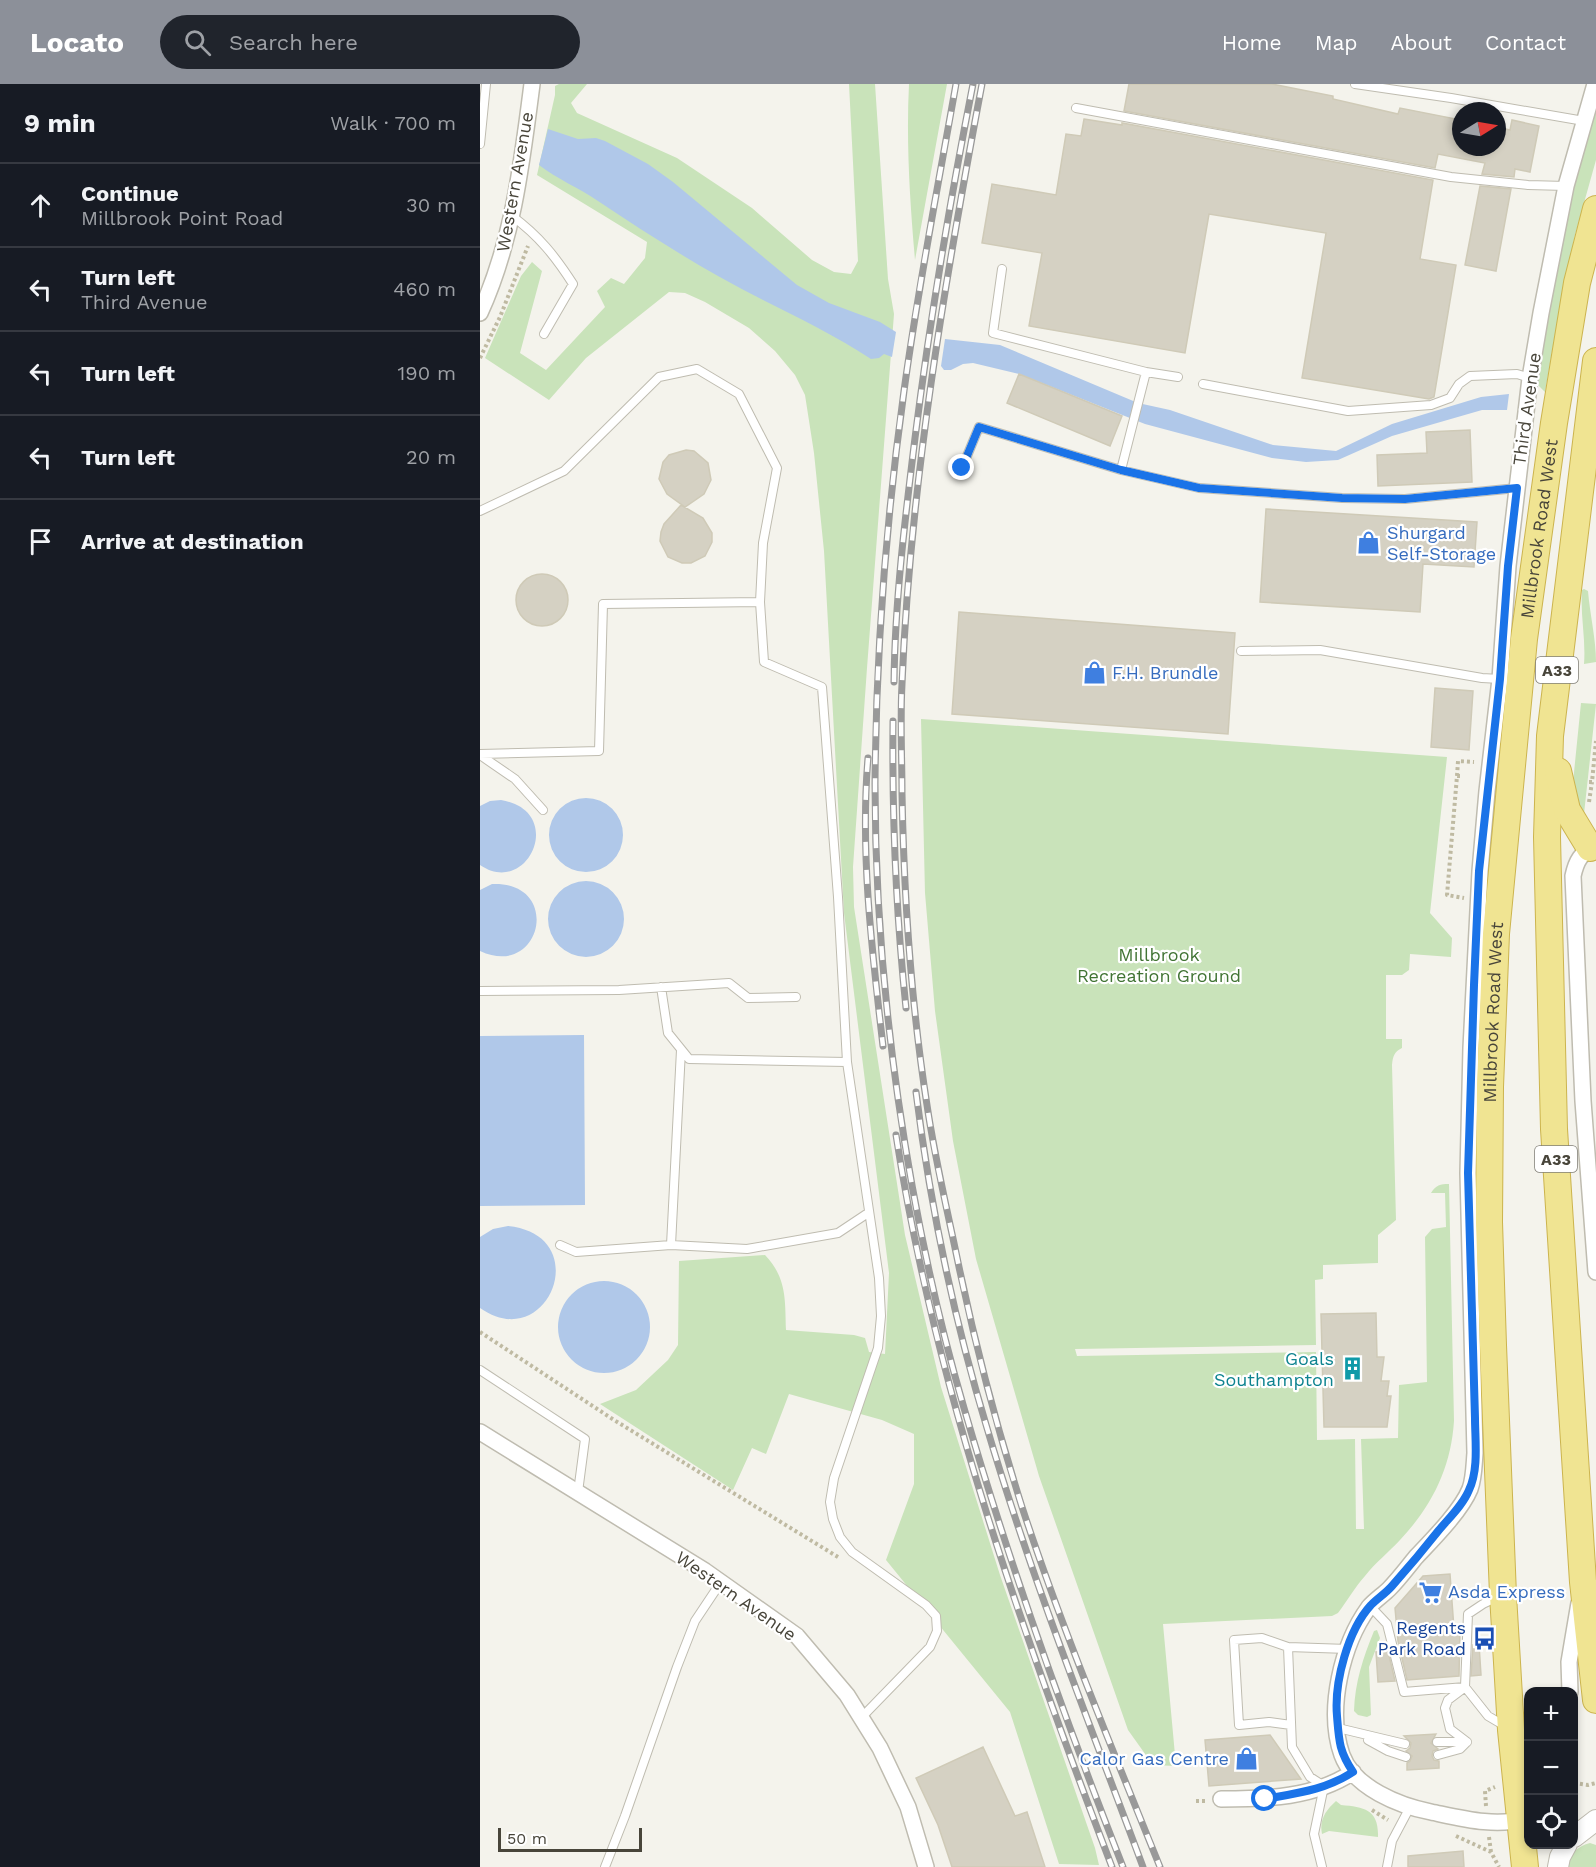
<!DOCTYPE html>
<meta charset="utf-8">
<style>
body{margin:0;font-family:"Work Sans",sans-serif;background:#20242c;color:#f1f3f6}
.controls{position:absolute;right:18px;bottom:18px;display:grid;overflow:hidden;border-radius:12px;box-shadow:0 3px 9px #0003}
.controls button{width:54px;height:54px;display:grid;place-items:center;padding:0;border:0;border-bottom:2px solid #363941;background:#171b24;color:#f1f3f6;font:30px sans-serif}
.compass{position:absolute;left:972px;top:18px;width:54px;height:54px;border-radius:50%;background:#171b24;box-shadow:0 3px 9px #0003;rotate:79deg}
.scale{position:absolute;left:18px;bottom:15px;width:144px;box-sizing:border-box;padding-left:6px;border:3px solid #48453a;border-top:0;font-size:16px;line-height:21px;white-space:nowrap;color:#48453a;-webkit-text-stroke:4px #fff;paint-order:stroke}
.stop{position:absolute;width:18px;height:18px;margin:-14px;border:4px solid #1a73e8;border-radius:50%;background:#fff}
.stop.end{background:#1a73e8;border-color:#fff;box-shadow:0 2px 6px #0008}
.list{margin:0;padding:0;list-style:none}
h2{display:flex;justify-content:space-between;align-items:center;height:78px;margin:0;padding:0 24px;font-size:26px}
h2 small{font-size:20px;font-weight:400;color:#9ea1a6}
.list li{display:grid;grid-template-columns:39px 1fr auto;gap:18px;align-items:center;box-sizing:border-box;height:84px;padding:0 24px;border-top:2px solid #363941}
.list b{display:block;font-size:22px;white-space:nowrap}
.list p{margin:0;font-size:20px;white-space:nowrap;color:#9ea1a6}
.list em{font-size:20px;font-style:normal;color:#9ea1a6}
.icon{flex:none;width:33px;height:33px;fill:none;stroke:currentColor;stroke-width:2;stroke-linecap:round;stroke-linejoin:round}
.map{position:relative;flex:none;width:1116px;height:1783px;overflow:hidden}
header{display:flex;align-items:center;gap:36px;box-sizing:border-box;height:84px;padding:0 30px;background:#8c9099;color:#fff}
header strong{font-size:28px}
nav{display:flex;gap:33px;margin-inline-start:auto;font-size:21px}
.search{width:420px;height:54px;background:#20242c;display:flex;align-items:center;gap:15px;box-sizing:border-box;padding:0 21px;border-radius:33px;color:#9ea1a6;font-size:22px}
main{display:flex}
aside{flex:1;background:#171b24}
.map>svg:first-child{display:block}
.green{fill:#c9e3ba}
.water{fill:#b0c8e9}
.building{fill:#d5d1c3;stroke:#cfcab7;stroke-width:1.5}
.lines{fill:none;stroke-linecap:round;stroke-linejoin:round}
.service-casing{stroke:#bfbcb0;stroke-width:10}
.minor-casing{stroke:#bfbcb0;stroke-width:18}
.tertiary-casing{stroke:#bfbcb0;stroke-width:22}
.trunk-casing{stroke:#ccb44e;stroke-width:28}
.path{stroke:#bfbaa2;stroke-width:4;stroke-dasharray:3 3;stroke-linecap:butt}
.service{stroke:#fff;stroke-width:8}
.minor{stroke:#fff;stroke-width:15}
.tertiary{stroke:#fff;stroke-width:20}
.trunk{stroke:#f0e492;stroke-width:26}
.rail-casing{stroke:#999;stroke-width:7}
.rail{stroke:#fff;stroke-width:4.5;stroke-dasharray:14;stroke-linecap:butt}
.route{stroke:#1a73e8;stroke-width:8}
.labels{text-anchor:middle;stroke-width:4.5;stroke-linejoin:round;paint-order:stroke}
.shield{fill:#fff;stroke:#7f7d75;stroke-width:1.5}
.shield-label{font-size:16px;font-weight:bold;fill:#48453a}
.street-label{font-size:18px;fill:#48453a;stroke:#fff}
.shop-label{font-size:18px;fill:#366cbe;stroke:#fff;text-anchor:start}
.park-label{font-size:18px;fill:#417434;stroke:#fff}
.culture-label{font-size:18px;fill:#0d838f;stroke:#fff;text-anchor:end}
.transit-label{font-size:18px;fill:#164399;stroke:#fff;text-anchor:end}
</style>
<header>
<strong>Locato</strong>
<div class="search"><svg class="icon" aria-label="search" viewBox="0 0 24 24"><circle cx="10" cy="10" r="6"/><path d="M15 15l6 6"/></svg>Search here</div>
<nav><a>Home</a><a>Map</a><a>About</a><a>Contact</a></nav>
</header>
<main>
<aside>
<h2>9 min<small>Walk · 700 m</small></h2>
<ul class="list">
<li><svg class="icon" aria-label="ahead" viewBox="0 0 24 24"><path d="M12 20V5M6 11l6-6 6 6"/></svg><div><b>Continue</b><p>Millbrook Point Road</p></div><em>30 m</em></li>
<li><svg class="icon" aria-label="left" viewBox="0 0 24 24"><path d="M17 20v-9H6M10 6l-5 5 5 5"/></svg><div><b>Turn left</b><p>Third Avenue</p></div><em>460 m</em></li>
<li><svg class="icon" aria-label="left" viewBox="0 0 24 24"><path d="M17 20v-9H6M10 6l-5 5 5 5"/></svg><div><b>Turn left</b></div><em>190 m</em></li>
<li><svg class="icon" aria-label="left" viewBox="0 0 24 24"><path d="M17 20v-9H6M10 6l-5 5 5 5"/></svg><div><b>Turn left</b></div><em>20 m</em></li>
<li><svg class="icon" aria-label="arrive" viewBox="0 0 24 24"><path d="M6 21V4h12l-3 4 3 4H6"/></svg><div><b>Arrive at destination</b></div></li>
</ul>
</aside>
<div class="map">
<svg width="1116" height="1783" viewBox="0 0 1116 1783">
<rect width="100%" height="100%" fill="#f4f3ec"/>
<path class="green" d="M79,0h28l-16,19 6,10 100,45 75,50 60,52 22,12 17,2 7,-13 -9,-177h26l13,195 6,35 -27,354 -14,199 1,40 51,328 36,152 59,188 95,273 4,17 -40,-1 -49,-152 -124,-152 28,-76v-50l-32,-14 -93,-26 -23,60 -14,-6 -19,42 -133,-86 36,-14 32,-30 10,-15 1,-84 86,-6c22,23 20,45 21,75l68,5 11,3 4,14 16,2 4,-81 -45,-360 -20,-362 -10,-98 -9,-58 -10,-20 -20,-24 -26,-23 -44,-26 -20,-9 -16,-1 -83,66 -37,42 -64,-42 36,-82 11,-14 10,9 -22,82 26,17 59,-63 -8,-16 14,-13 13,6 21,-26 2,-16 -110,-67 18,-80v-9z
M429,0h38l-32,176c-5,-58 -9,-117 -6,-176z
M1116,9v67l-21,75 -15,71 -15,86 -12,-12 21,-121z
M1104,505l4,2c2,24 8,48 8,71l-12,2c2,-25 -4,-49 -2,-74z
M1101,619l15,1 -13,119 -12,-21z
M441,635l526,38 -17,156 22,25 -1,19 -41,-3 -1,16 -7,5h-16v64h16v9c-8,4 -9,8 -10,17l4,155 -18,15v28l-55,2v14l-8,1 1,65 -241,4 2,7 239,-4 1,88 38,-1 1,90h8l-3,-90 37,-1 1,-53 28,-3 -2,-145 7,-8 14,-2 -1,-34h-14c5,-8 9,-9 18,-9l5,237c-3,47 -22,85 -54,119 -11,12 -25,23 -35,36 -10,11 -18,25 -27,37l-6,3 -169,8 13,142 -23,-1 -25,-35 -89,-254 -63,-217 -23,-118 -18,-130 -10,-118z
M897,1546l3,8 -11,29 2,48 -4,2 -9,-2 -4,-4c1,-29 9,-53 20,-80z
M856,1717l5,4c24,2 38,5 37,32l-49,-6 -7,3c-3,-14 4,-24 14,-33z
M1110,1759l6,2v22h-30c5,-14 10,-20 24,-24z"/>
<path class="water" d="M68,45l30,10 18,-1 9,3 43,23 25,18 124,103 32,18 51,19 16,10 -4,25 -8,-3 -5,4 -8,1c-48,-32 -102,-54 -153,-83 -41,-23 -81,-49 -120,-75 -19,-13 -41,-22 -59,-36z
M465,255l55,6 138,58 32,7 103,35 63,6 56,-27 89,-27 28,-3 -2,16h-25l-90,26 -54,24 -32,2 -34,-4 -127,-34 -126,-50 -46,-11 -10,1 -12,6h-7l-3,-4z
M69 751a37 37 0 1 1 74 0a37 37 0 1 1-74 0Z
M21,716c66,11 27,98 -21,65v-59l10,-5z
M68 835a38 38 0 1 1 76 0a38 38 0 1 1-76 0Z
M12,800c71,-3 50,96 -12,67v-61z
M104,951l1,170 -105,1v-170z
M28,1142c88,9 40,130 -28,82v-71l13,-8z
M78 1243a46 46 0 1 1 92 0a46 46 0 1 1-92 0Z"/>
<path class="building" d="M649,0h143l61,12v3l65,15 2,-6 61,12v27h36v-20l13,3 2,-10 27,6 -9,46 -15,-3 -1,8 -32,-3 3,-11 -47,-9 -3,14 -311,-57z
M604,35l38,6v-2l311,57 -13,79 36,6 -22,132 -5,2 -127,-21 24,-145 -117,-19 -24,139 -156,-27 13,-73 -60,-10 10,-59 64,11 10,-61 15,2z
M1000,102l31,3 -15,82 -31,-6z
M539,290l103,42 -12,30 -103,-43z
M990,346l2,52 -94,4 -1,-31 50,-2 -1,-21z
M206,366l8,1 14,12 3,17 -7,14 -19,13 -18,-13 -8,-15 4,-17 6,-7z
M201,421l22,13 9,15v9l-7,14 -14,7h-9l-14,-6 -8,-16 1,-9 3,-8z
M786,425l211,13 -3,45 -51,-3 -3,48 -160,-10z
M36 516a26 26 0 1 1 52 0a26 26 0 1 1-52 0Z
M479,528l276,21 -7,101 -276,-20z
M955,604l38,3 -4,59 -38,-3z
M896,1229l1,44h7l-3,24h8l-2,15h4l-4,31h-63l-3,-113z
M970,1490l4,55h6l-1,47 -52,4 -9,-39 -3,-33 28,-32z
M999,1560l2,31 -10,1 2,-31z
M908,1567l7,30 -17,1 -2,-30z
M956,1650l-5,9 7,6 -5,2 -1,5 2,4 5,1v7l-32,2v-7l3,-2 2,-5 -6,-5 4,-3 1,-5 -7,-7z
M790,1651l31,44 -92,7 -4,-46z
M503,1663l32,69 12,-4 18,55h-93l-14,-42 -22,-47z
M983,1767l1,16h-56v-11z"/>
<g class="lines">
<defs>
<path id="service" d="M875,0l96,14 133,23
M596,24l375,69 77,8 38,1
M0,60l6,-60
M32,132c27,20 43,40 61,68l-29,50
M522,185l-9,64 153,39 32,5
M723,300l145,27 83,-6 19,-7 9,-14 11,-8 47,-2 13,4
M482,384l17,-41 142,43 78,18 143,10 63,1 112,-11
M641,386l25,-98
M0,427l84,-40 95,-94 38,-8 42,25 38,74 -14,75 -3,59 -157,2 -4,147 -119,3
M761,567l79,-1 162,28 18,1
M0,671l35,24 28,31
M181,903l7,46 21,26 158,3 -9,-165 -16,-210 -58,-25 -4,-60
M0,907l139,-1 110,-7 19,15 48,-1
M201,966l-10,195 76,4 91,-16 30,-20
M367,978l32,216 2,38 -3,32 -44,130 -4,24 3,17 7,18 12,15 74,53 10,11 1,15 -7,16 -69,71
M80,1161l16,7 95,-7
M0,1286l105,69 -7,53
M1018,1513l-15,7 -15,10 -3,73 23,29 17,10
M890,1522l17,18 17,68 61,-5
M808,1563l-26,-9 -28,2 5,85 30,-3 22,3
M984,1604l-16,12 -3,8 5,21 17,13
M858,1644l67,16
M888,1656l20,11 18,6
M957,1658h30
M958,1671l22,-6 7,-7
M125,1783l20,-51 52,-149 18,-46 26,-39
M842,1783l-8,-33 10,-48 -14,-9 -18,-30 -4,-100 60,2
M907,1783l5,-26 18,-34"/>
<path id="minor" d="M0,229c33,-72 42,-151 52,-229
M1116,763c-15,4 -20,15 -23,29l10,225 13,171
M0,1348l225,139 92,65 50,59 33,53 28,59 18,60
M1090,1608l-1,-30 10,-59
M741,1715c46,0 93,-1 132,-27
M1046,1734c-29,10 -66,0 -95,-6 -31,-6 -77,-24 -89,-57 -16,-45 0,-111 27,-148 6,-7 14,-12 20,-18 10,-10 18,-21 27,-32 16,-17 45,-46 54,-68 4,-11 4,-24 5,-36l-7,-280 3,-125 9,-177 7,-80 13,-112 8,-113 22,-188 11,-65 25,-127 29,-102"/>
<path id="tertiary" d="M1094,1753l22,-17
M1078,1783l2,-10 7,-13"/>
<g id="trunk">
<path d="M1116,277l-46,375 -3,101 7,292 29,453 13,118"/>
<path d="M1078,687l9,39 23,38"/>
<path id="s1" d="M1045,1783l-14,-137 -8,-135 -10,-250 -4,-123 1,-135 6,-153 28,-295 30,-216 23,-140 19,-74"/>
</g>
</defs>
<use href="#service" class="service-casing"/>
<use href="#minor" class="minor-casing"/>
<use href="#tertiary" class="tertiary-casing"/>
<use href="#trunk" class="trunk-casing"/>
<path class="path" d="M0,274l20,-41 28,-71
M977,692l1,-15 16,1
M980,692h-3l-10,119 17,3
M1109,698h3l4,-41
M1109,718l3,-20
M0,1248l134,88 224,137
M1094,1699l14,2 8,-2
M716,1717h10
M1006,1722l-1,-15 10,-4
M892,1726l16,10
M976,1752l35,16 8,15
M1009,1753l2,15"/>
<use href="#service" class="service"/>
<use href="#minor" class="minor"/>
<use href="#tertiary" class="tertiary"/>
<use href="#trunk" class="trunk"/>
<defs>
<path id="rail" d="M476,0c-18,102 -38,204 -52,307 -18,130 -28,262 -29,393 0,204 32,428 89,624 45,155 100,309 159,459
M502,0c-37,196 -72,401 -80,600 -2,37 0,74 0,110 2,104 9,209 25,311 8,55 21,108 32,162 17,81 38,161 63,240 40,122 90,241 138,360
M414,598c1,-82 11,-163 21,-244 15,-119 35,-237 58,-354
M413,637c-1,96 3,192 13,287
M388,674c-8,95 4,193 15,288
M436,1008c14,113 38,227 71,336 44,149 102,294 156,439
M416,1051c39,252 125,494 216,732"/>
</defs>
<use href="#rail" class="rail-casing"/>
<use href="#rail" class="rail"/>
</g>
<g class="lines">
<path class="route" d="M482,384l17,-41 142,43 78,18 143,10 63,1 112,-11 -9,78 -8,113 -21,192 -5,114 -6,188 7,245c0,22 4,51 -6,72 -6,15 -20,28 -30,40 -15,19 -31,38 -47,56 -6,7 -14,12 -21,19 -23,25 -37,77 -34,111 2,25 2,35 16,56 -28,18 -55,21 -88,27"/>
</g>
<defs>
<symbol id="shop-bare" viewBox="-9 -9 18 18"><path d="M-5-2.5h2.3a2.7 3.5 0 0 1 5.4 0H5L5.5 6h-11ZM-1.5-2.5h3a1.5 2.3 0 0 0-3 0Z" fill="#3f7fe0" stroke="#fff" stroke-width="2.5" paint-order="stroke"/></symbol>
<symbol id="building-bare" viewBox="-9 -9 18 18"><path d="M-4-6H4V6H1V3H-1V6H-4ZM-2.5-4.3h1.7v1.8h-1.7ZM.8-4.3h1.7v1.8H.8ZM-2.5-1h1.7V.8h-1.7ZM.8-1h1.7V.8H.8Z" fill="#0f9aa8" stroke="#fff" stroke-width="2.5" paint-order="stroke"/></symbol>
<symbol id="supermarket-bare" viewBox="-9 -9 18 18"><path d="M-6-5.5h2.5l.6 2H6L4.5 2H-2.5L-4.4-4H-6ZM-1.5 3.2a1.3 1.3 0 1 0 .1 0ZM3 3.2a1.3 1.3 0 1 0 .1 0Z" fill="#3f7fe0" stroke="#fff" stroke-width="2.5" paint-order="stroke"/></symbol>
<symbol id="bus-bare" viewBox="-9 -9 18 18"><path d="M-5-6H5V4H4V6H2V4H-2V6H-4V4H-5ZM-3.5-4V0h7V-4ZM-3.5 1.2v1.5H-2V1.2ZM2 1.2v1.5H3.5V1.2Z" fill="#1a4fb4" stroke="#fff" stroke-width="2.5" paint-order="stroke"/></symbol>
</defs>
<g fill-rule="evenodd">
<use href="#shop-bare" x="872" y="442" width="33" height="33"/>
<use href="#shop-bare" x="598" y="572" width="33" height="33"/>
<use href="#building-bare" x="856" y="1268" width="33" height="33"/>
<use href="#supermarket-bare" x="934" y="1492" width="33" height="33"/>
<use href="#bus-bare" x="988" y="1538" width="33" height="33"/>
<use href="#shop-bare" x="750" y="1658" width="33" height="33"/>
</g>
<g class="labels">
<g class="shield">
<rect x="1056" y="573" width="42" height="26" rx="4.5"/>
<rect x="1055" y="1062" width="42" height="26" rx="4.5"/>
</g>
<g class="shield-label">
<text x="1077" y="592">A33</text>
<text x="1076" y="1081">A33</text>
</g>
<g class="street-label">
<text transform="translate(35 98) rotate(-80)" y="6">Western Avenue</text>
<text transform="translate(1047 325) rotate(-82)" y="6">Third Avenue</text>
<text dy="6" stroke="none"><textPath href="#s1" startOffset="1342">Millbrook Road West</textPath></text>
<text dy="6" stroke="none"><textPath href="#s1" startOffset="856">Millbrook Road West</textPath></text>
<text transform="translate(256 1512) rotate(35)" y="6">Western Avenue</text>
</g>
<g class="shop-label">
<text x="907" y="455">Shurgard<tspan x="907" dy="21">Self-Storage</tspan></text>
<text x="632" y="595">F.H. Brundle</text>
<text x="968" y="1514">Asda Express</text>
<text x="749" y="1681" text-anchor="end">Calor Gas Centre</text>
</g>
<g class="park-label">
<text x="679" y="877">Millbrook<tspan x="679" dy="21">Recreation Ground</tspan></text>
</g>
<g class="culture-label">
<text x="854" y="1281">Goals<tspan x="854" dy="21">Southampton</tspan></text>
</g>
<g class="transit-label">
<text x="986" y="1550">Regents<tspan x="986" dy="21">Park Road</tspan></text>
</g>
</g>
</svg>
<div class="controls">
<button>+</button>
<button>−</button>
<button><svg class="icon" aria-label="locate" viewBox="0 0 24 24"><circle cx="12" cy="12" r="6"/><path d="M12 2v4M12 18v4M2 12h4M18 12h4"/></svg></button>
</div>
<svg class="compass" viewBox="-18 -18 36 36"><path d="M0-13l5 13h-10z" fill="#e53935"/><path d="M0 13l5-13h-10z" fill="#9ea1a6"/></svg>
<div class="scale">50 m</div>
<div class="stop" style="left:785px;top:1715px"></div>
<div class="stop end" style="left:482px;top:384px"></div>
</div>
</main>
